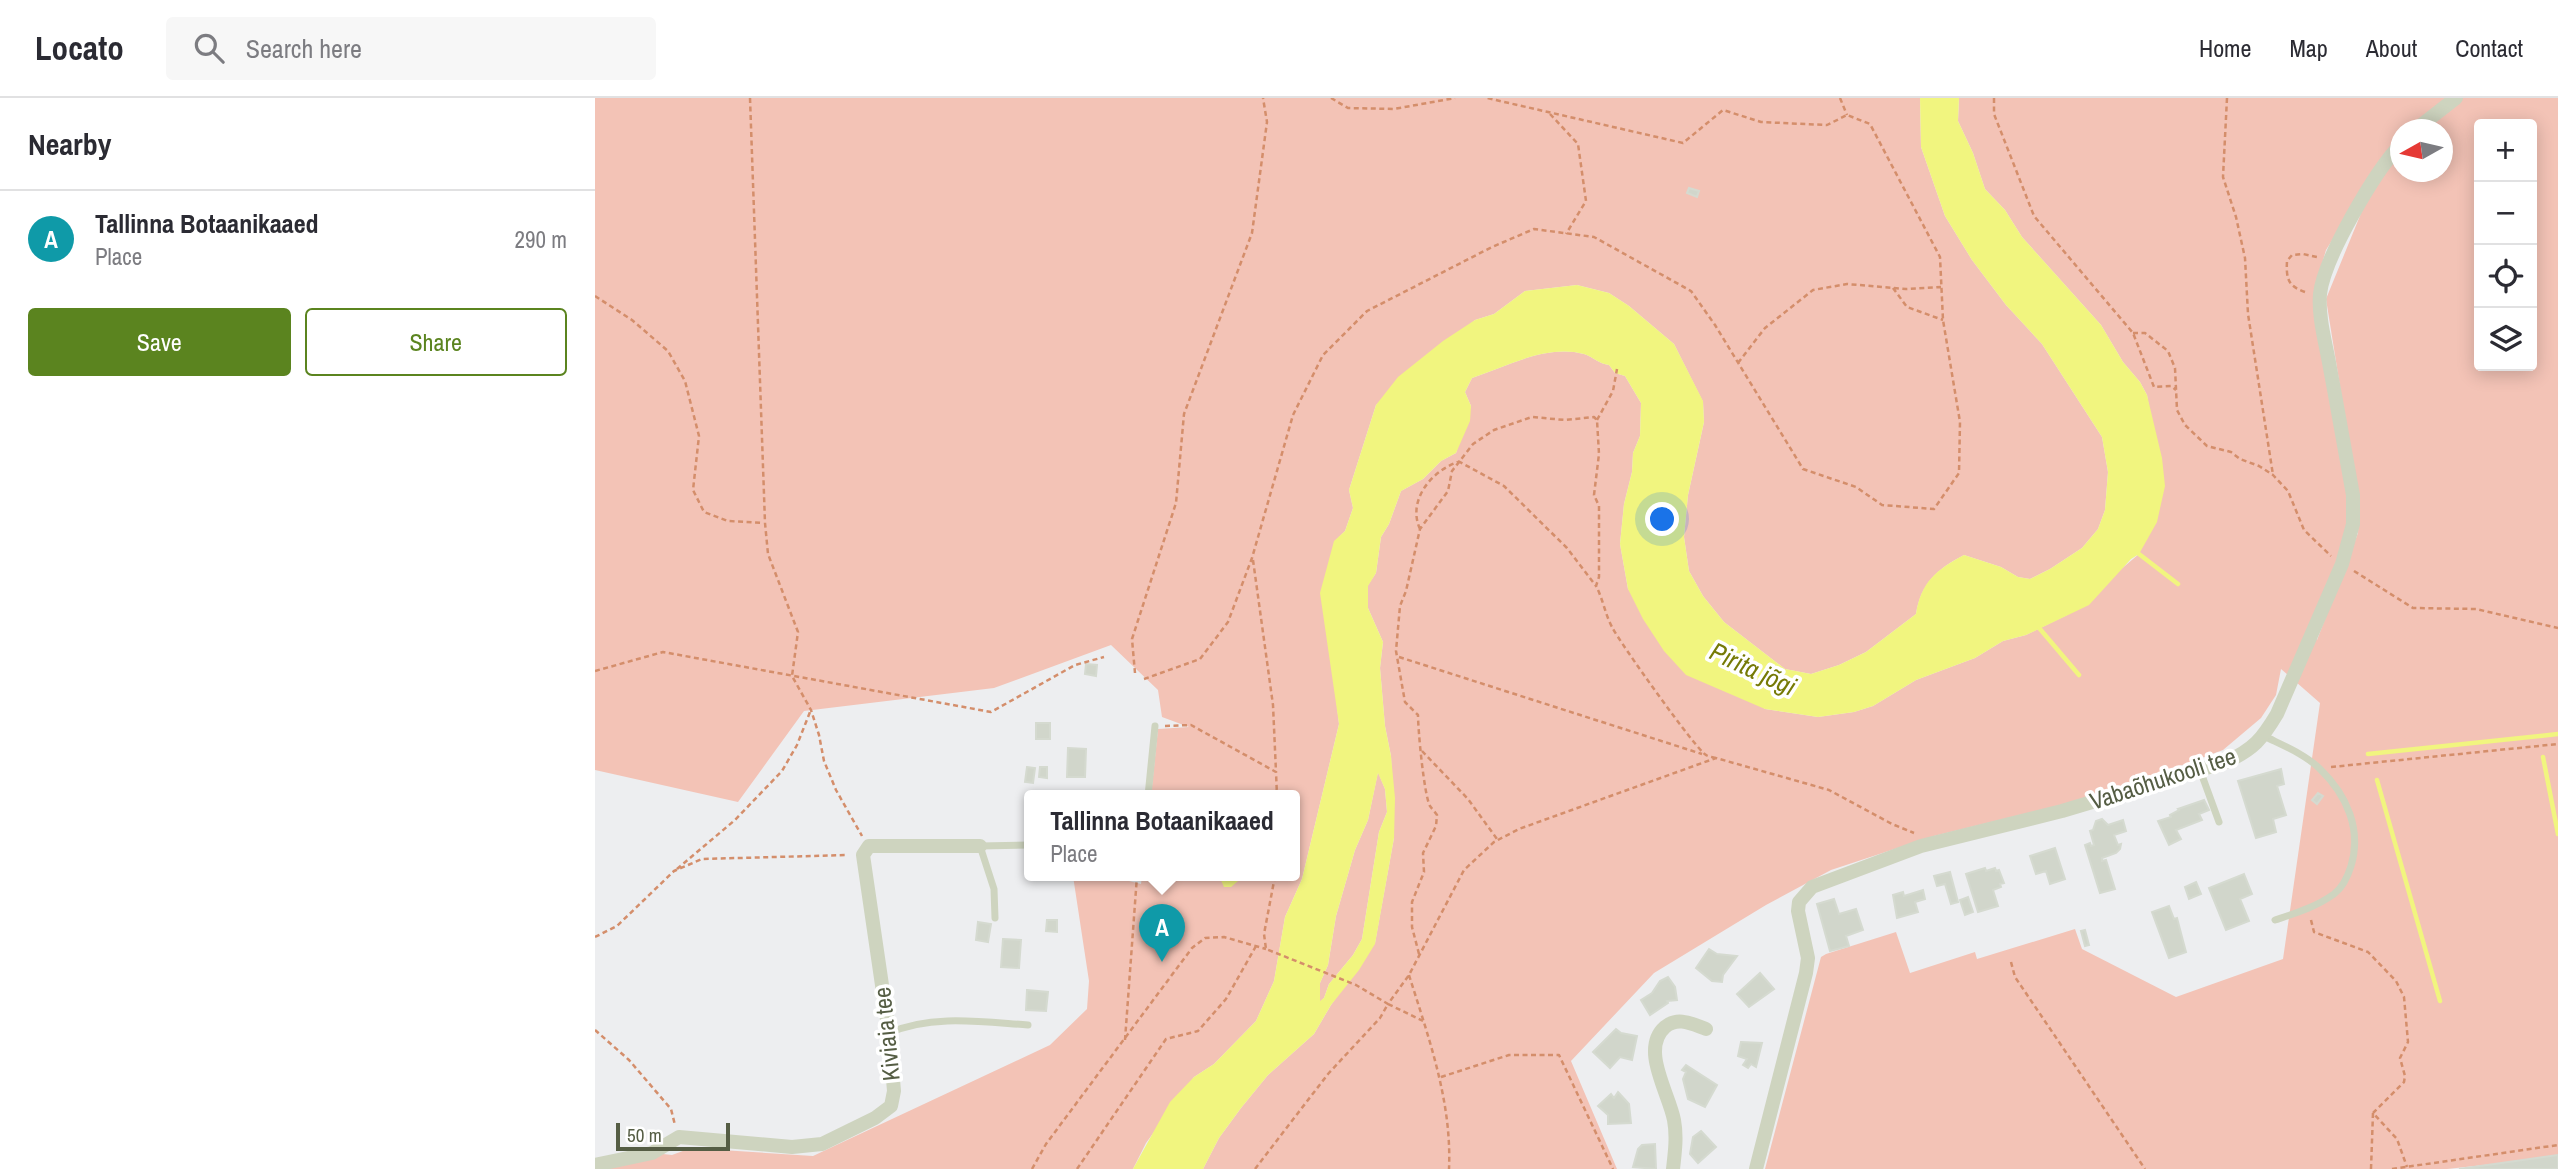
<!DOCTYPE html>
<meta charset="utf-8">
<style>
body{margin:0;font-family:"Archivo Narrow",sans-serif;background:#f7f7f7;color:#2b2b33}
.controls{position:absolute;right:21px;top:21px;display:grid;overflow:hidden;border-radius:7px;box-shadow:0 4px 18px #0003}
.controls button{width:63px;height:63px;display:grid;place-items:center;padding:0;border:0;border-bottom:2px solid #e1e1e2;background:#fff;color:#2b2b33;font:35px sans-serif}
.compass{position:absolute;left:1795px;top:21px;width:63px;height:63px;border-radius:50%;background:#fff;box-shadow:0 4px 18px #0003;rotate:262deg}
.scale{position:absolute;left:21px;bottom:18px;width:114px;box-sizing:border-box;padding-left:7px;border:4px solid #555d44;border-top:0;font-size:19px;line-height:24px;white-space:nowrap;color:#555d44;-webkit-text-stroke:5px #fff;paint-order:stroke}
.you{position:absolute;left:1068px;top:422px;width:24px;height:24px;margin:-18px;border:5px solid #fff;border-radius:50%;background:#1a73e8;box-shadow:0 0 0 10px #1a73e833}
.badge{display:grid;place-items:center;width:46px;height:46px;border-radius:50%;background:#5b841f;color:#fff;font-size:23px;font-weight:700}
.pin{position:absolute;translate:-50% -58px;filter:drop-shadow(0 2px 4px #0008)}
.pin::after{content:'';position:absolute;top:37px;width:24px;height:21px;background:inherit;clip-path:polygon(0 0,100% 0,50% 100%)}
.popup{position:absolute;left:429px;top:692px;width:276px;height:91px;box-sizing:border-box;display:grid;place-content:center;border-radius:7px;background:#fff;filter:drop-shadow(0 2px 5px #0005);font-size:23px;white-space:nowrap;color:#7c7c81}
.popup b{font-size:26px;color:#2b2b33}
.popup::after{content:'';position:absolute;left:50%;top:100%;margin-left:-14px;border:14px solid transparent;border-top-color:#fff}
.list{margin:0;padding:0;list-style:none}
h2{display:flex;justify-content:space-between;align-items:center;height:91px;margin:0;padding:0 28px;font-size:30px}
h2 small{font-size:23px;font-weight:400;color:#7c7c81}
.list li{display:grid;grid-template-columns:46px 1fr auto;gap:21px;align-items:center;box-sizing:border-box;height:98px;padding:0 28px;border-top:2px solid #e1e1e2}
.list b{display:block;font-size:26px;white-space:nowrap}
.list p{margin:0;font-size:23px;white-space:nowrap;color:#7c7c81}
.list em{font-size:23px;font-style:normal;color:#7c7c81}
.actions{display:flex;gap:14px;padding:21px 28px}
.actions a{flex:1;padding:16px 0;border:2px solid #5b841f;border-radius:7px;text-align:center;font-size:24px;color:#5b841f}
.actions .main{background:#5b841f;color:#fff}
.icon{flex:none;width:38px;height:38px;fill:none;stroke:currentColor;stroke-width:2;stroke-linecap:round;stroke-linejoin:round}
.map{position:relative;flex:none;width:1963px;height:1071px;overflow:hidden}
header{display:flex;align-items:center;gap:42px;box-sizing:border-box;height:98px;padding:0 35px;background:#fff;border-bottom:2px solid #e1e1e2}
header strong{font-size:33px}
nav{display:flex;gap:38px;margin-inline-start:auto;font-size:24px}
.search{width:490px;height:63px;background:#f7f7f7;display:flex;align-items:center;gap:18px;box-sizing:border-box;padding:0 24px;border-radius:7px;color:#7c7c81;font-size:26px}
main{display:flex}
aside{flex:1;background:#fff}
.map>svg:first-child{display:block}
.green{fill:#f3c3b6;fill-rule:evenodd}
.water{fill:#f1f57f;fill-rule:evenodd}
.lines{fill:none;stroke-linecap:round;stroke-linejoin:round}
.stream{stroke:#f1f57f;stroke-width:4.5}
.building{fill:#d1d6cb;stroke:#d5dad0;stroke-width:2}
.path{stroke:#d48e6b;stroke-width:2.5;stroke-dasharray:5 3.5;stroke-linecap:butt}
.lane{stroke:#ced4bf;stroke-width:7}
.street{stroke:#ced4bf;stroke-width:14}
.labels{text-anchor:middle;stroke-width:7;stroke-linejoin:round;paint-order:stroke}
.street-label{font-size:24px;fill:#555d44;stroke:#fff}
.water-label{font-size:26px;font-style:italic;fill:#767a06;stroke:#fff}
</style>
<header>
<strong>Locato</strong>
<div class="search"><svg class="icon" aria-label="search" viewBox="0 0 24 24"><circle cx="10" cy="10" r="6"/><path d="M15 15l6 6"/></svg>Search here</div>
<nav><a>Home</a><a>Map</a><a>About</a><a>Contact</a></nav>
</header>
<main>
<aside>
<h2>Nearby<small></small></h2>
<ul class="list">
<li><span class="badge" style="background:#0f9aa8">A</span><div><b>Tallinna Botaanikaaed</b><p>Place</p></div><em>290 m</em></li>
</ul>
<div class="actions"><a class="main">Save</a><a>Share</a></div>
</aside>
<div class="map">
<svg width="1963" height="1071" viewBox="0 0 1963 1071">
<rect width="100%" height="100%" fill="#edeef0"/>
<path class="green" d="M0,0h1325l1,49 24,69 27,44 34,45 36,39 60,93 6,35 -3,38 -7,19 -16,19 -32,21 -20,10 -12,-2 -17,-10 -37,-12c-27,14 -43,28 -48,59l-50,38 -27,13 -28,9 -26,-5 -61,-47 -21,-26 -14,-25 -5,-34 4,-42 16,-73 -1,-20 -29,-58 -45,-38 -20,-13 -32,-8 -52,6 -31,23 -19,6 -99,85 -27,85 4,18 -8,23 -11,11 -2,120 7,62 -37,155 -17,38 -11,64 -18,40 -42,43 -20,13 -48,66 -13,26h-530l60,-15 9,1 19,-7 122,8 237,-111 37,-36 2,-28 -16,-105h36l32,8 1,-8h153v-80h-144l7,-67 31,-2 -27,-10 -4,-27 -47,-45 -117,43 -190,23 -66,91 -143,-32z
M1364,0h599v1059l-111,12h-682l56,-212 5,-3 70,-22 14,41 65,-21 2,7 98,-30 7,20 94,48 107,-38 37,-256 -39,-34 -5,26 -15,23 -38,32 -89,33 -77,23 -123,30 -103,34 -65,35 -112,68 -83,88 46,108h-414l16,-31 22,-30 27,-33 46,-41 17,-29 44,-62 19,-105 -3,-82 -6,-30 -5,-58 3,-26 -15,-34v-23l8,-12 5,-36 8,-13 12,-33 22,-12 18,-18 15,-8 15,-47 -6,-14 7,-14c35,-12 75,-34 112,-24 9,3 15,10 25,11l6,8 10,3 16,27 -1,33 -7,17 -1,19 -8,32 -4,40 8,45 137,120 53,8 36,-5 19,-6 43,-26 59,-22 28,-17 23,-6 41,-20 72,-61 12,-135 -4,-24 -7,-13 -17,-20 -22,-37 -79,-88 -17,-27 -20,-21 -12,-36 -15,-32zM1884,26h53v242h-53zM1806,32h42v42h-42zM1769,108l-38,93 33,206 -1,28 -41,107 -8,-12 32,-76 6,-29v-30l-28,-219 7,-24 27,-43z
M783,674l7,17 2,23 -8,20 -17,107 -9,16 -24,29 -5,14 -4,4v-19l8,-18 8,-49 19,-66 13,-30z"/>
<path class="water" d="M1325,0h39l-1,23 15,32 12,36 20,21 17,27 79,88 22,37 17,20 7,13 15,63 3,28 -8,36 -18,32 -8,5 -42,46 -63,30 -23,6 -28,17 -59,22 -43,26 -19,6 -36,5 -53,-8 -79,-34 -22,-24 -21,-32 -15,-30 -8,-45 4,-40 8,-32 1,-19 7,-17 1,-33 -16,-27 -10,-3 -6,-8c-10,-1 -16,-8 -25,-11 -37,-10 -77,12 -112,24l-7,14 6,14 -1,15 -14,32 -15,8 -18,18 -22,12 -12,33 -8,13 -5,36 -8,13v22l15,34 -3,26 5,58 6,30 4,42 -1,40 -19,106 -16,26 -28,35 -17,29 -46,41 -27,33 -22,30 -16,31h-70l37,-67 24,-25 20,-13 42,-43 18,-40 11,-64 17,-38 37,-155 -19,-131 14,-52 11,-10 8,-23 -4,-18 27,-85 22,-28 45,-36 32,-21 19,-6 31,-23 52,-6 32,8 20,13 45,38 29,57 1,21 -16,73 -4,42 5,34 14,25 21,26 61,47 26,5 28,-9 27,-13 50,-38c5,-32 20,-44 48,-59l37,12 17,10 12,2 20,-10 32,-21 16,-19 7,-19 3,-38 -6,-35 -60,-93 -36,-39 -34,-45 -27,-44 -24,-69zM783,675l7,16 2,23 -8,20 -17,107 -9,16 -24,29 -5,14 -4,3v-18l8,-18 8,-49 19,-66 13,-30z
M624,778h25l-13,11h-7z"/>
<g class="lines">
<path class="stream" d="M1544,456l39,30
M1445,531l39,46
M1773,656l190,-20
M1948,659l15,77
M1782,682l63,221"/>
</g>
<path class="building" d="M1094,90l10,3 -2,6 -10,-4z
M491,566l11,1 -1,11 -11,-2z
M441,625h14v16h-14z
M473,650l18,1 -1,28h-18z
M432,669l8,1 -2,15 -8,-1z
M445,669h7v11l-8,-1z
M1686,671l3,15 -7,2 9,29 -13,4 3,13 -20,6 -18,-57z
M1723,695l5,3 -6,8 -5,-4z
M1609,702l5,10 -10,4 3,6 -26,10 5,9 -12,6 -11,-24 13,-4 -1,-2 9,-5 -1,-1z
M1507,721l6,6 15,-5 3,11 -12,4 4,10 3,-1 -1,5 -4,4 -14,5v3l4,-1 9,29 -15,4 -15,-48 5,-2 1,3 3,-1 -4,-14 3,-1 3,-9z
M1460,750l10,31 -15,5 -4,-13 -10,3 -6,-18z
M1390,770l1,3 9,-3 1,3 3,-1 5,13 -4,1 1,3 -8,3 5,16 -20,6 -12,-38z
M1355,774l8,30 -7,2 -6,-20 -8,2 -3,-10z
M1649,776l8,20 -12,5 9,22 -23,9 -17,-42z
M1601,784l5,12 -12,5 -4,-12z
M1328,792l2,9 -10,3 3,10 -21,6 -4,-23 10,-3 1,4z
M1373,799l5,15 -8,3 -5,-15z
M1239,801l5,15 17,-5 7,21 -17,6 3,10 -19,5 -13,-47z
M1574,808l5,13 3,-1 9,34 -17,6 -17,-46z
M452,822h10v12l-11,-1z
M383,824l13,2 -3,18 -12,-2z
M1490,832l4,15 -4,1 -4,-15z
M408,841l18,1 -2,28 -18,-1z
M1114,851l8,5 20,2 -14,19 -1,7 -10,-1 -16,-13z
M1165,875l14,16 -25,18 -12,-13z
M1073,879l7,10 2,13 -10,1 1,2 -18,12 -9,-15 11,-7 8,-12z
M432,892l21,2 -2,19 -20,-1z
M1021,931l5,4 16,3 -5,24 -12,-3 -10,11 -17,-16z
M1146,944l21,1 -6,24 -5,-3 -3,4 -5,-3 4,-6 -9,-3z
M1091,967l31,20 -12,22 -17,-8 -5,-20 3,-7 -4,-2z
M1023,994l11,12 2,19 -23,1v-9l-10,-9 13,-12 3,4z
M1106,1033l15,16 -18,16 -8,-9 3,-17z
M1060,1046l1,25 -23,-2 5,-18 4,-4z
M1963,1057v14h-99z"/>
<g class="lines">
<path class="path" d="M155,0l15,425 3,31 30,78 -6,44 19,34 8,25 5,26 12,29 26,46
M736,0l17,10 46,1 61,-11
M1245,0l7,17
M1399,0v16l40,102 99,117 21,54 17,-1 5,4
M1632,0l-4,79 13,40 9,41 3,56 25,161
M955,16l28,30 8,57 -20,33
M1298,190l14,19 36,13
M1710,194c-17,-6 -19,-13 -18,-31l5,-6 11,-1 14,3
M0,198l37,24 36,31 17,30 14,55 -6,54 11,22 24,9 35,2
M1538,235h12l23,18 7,17 2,42 8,15 22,21 24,6 9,7 19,7 14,9 15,16 16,39 27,26
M1143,265l27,-35 48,-38 34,-6 59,5 35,-2
M1002,322l16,-29 4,-22
M863,363l46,25 63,62 29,38
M825,431c-13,-28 11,-58 38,-67
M658,462l20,145 3,67
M1759,473l59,37 63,1 82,19
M804,559l303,97
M0,573l68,-19 328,60 84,-47 29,-8
M540,575l-3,-34 44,-136 8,-89 68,-181 15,-111 -4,-24
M549,581l56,-20 28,-37 24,-64 41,-143 30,-60 44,-44 125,-64 42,-18 60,8 97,54 24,34 88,144 53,18 26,18 52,4 25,-36 1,-51 -17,-102 -3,-63 -70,-133 -23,-9 -20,10 -66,-3 -38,-12 -40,33 -196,-45
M570,628l26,-1 85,47 1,24
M827,653l46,48 29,40
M1736,669l227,-23
M82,771l58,-49 47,-49 15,-26 13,-33
M680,778l-11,58 2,15 90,36 32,19 21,-29 55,-105 30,-28 25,-13 197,-71 113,32 63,34 22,9
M1716,822l3,12 54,20 28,29 8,16 4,45 -8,16 5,18 -1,6 -31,31
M0,839l22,-11 57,-55 28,-12 146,-4
M824,856l-7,-27v-25l12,-30 -1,-19 13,-27 1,-11c-2,-3 -5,-6 -7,-9 -6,-11 -12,-76 -12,-91l-13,-13 -9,-51 4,-45 6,-15 14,-62 28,-38 4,-20 21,-27 21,-14 38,-13 33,3 29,-3 3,3 2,34 -5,41 5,11v71l-3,9c7,13 9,28 16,41 6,13 85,124 94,128 3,2 7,2 10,3
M1416,864l4,15 130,192
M814,877c20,64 43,127 40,194
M0,932l34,30 42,49 4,16
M530,942l12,-164
M846,979l68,-22h50l54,114
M437,1071l14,-25 146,-196 13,-10 19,-1 42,12
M482,1071l89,-130 32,-8 28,-32 30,-53
M660,1071l73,-95 52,-56 8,-14 35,17
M1776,1071l2,-56 24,26 10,28
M1797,1071l166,-24"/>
<path class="lane" d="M1669,638c18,9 41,18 56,33 27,26 42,61 31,97 -3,10 -8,21 -17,28 -18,13 -38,19 -59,26
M1605,672l19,52
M553,698l7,-70
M400,820l-1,-29 -14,-43 49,-1
M294,935c43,-19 94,-11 139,-8"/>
<path class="street" d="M1820,32l41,-32
M0,1067l57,-12 27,-16 113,10 30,-3 53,-26 16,-12 3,-15 -5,-58 -26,-178 6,-9h111
M1078,1071c2,-17 4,-33 1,-49 -5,-27 -34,-71 -9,-93 13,-11 27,-3 41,2
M1161,1071l50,-196 2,-15 -10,-47 1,-9 13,-15 109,-41 141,-35 164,-49c28,-13 36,-23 51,-48l65,-150 11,-40v-29c-8,-43 -15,-85 -23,-127 -4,-24 -12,-50 -10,-74 4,-36 55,-123 81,-150"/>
</g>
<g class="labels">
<g class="street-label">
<text transform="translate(1568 681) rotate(-18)" y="8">Vabaõhukooli tee</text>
<text transform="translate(292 936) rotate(-96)" y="8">Kiviaia tee</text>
</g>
<g class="water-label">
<text transform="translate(1158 571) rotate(25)" y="9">Pirita jõgi</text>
</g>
</g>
</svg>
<div class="controls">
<button>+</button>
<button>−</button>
<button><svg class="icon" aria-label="locate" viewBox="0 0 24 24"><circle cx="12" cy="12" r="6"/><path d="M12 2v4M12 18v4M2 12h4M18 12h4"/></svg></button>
<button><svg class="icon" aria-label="layers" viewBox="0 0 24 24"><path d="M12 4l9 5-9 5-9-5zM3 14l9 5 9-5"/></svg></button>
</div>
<svg class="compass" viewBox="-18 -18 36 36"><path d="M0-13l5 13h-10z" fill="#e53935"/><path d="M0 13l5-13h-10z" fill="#7c7c81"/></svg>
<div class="scale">50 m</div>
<div class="you"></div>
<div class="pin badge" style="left:567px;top:864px;background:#0f9aa8">A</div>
<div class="popup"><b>Tallinna Botaanikaaed</b>Place</div>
</div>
</main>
